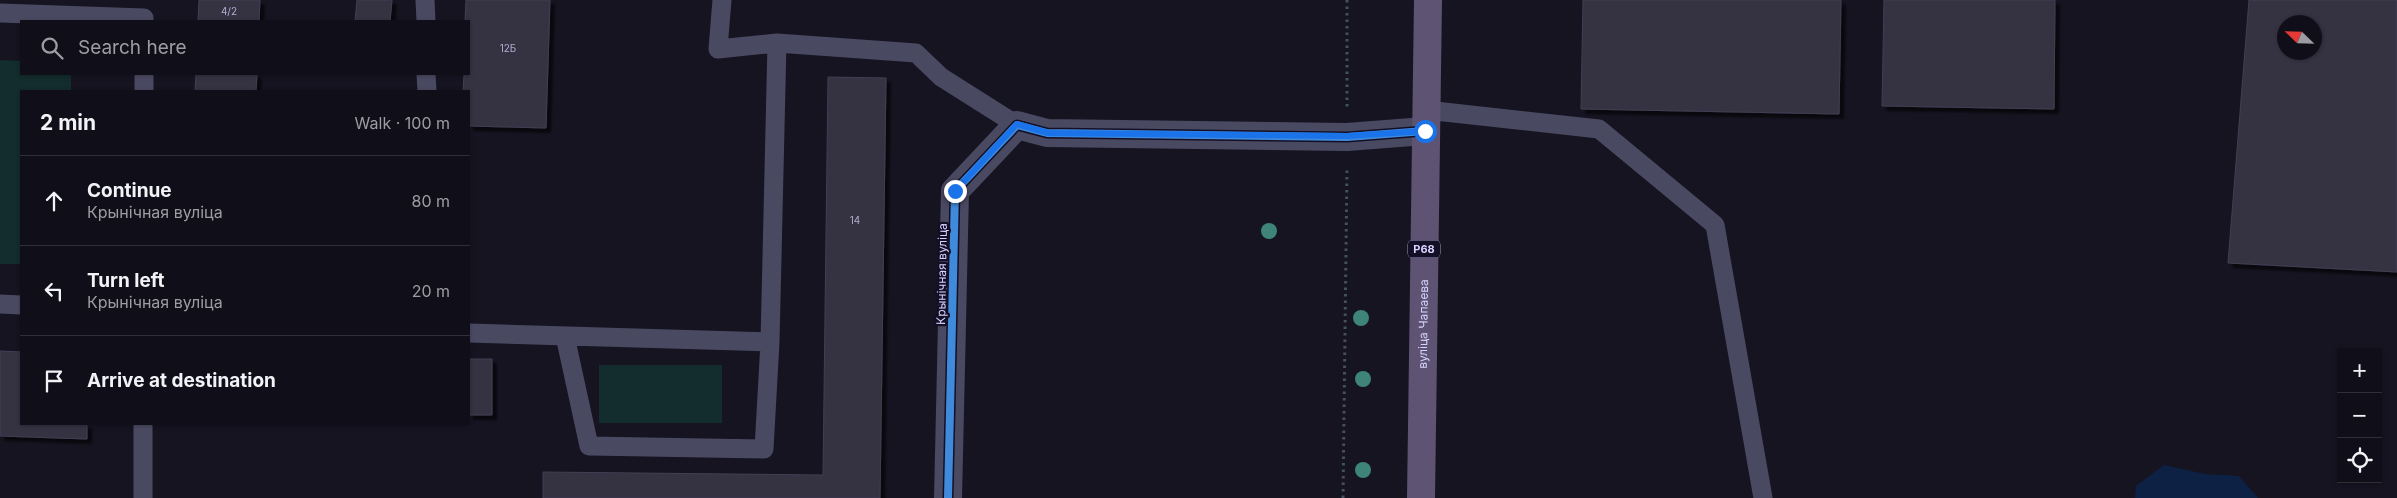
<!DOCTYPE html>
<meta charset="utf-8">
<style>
body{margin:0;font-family:Inter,sans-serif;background:#191822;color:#f1f3f6}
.controls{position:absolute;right:15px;bottom:15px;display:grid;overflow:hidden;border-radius:0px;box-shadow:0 1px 4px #0004}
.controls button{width:45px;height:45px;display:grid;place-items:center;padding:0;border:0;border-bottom:1px solid #302f38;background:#100f19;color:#f1f3f6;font:25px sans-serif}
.compass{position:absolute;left:2277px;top:15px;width:45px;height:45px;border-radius:50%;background:#100f19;box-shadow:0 1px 4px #0004;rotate:293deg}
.stop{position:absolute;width:15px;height:15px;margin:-11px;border:4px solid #1a73e8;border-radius:50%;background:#fff}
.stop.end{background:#1a73e8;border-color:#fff;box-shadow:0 1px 5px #0008}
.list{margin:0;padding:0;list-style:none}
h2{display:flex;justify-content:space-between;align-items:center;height:65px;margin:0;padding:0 20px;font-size:21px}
h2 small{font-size:16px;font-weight:400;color:#9c9ca2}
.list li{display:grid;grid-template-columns:32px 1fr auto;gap:15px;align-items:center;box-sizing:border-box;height:90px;padding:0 20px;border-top:1px solid #302f38}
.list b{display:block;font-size:19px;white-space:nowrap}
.list p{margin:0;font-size:16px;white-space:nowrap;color:#9c9ca2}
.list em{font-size:16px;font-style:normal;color:#9c9ca2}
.icon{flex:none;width:28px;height:28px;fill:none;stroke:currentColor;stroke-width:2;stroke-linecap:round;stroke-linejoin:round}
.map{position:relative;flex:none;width:2397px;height:498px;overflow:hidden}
.search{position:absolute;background:#100f19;box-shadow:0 1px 4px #0004;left:20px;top:20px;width:450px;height:55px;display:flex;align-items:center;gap:12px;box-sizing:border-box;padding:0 18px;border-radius:0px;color:#9c9ca2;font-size:19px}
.panel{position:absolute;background:#100f19;box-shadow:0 1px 4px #0004;left:20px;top:90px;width:450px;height:335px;border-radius:0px}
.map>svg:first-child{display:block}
.green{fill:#132c2d}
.water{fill:#0d2144}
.building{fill:#343243;stroke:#433f54;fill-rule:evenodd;filter:url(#shadow)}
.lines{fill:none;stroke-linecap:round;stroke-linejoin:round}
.path{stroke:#44505f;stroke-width:3;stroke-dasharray:2.5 4;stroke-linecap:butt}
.lane{stroke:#4a4962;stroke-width:19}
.street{stroke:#4a4962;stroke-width:28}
.primary{stroke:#5e5373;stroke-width:28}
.cycleway-casing{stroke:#130f26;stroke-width:11}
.cycleway{stroke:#408adc;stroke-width:8}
.tree{fill:#3e8478}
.route{stroke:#1a73e8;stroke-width:6}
.labels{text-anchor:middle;stroke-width:4.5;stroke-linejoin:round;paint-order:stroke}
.number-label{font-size:10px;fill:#b0acd0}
.shield{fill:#130f26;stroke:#9e99be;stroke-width:1}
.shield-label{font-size:11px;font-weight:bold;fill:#d9d4ff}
.street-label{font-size:12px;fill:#d9d4ff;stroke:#130f26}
</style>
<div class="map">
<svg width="2397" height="498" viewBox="0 0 2397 498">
<defs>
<filter id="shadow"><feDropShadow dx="4.5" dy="4.5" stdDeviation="1" flood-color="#0009"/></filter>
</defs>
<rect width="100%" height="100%" fill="#161421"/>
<path class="green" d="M0,60l21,1v13h50v17h-50v173h-21z
M599,365h123v58h-123z"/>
<path class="water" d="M2164,465l41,9 34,2 19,22h-123l1,-12z"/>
<path class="building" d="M199,0h61l-1,21h-61z
M357,0h35l-2,21h-35z
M466,0h84l-4,128 -77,-2v-35h-6l1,-17h5v-53h-4z
M1583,0h258l-2,114 -258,-5z
M1884,0h171l-1,109 -172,-3z
M2249,0h148v272l-169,-9zM2284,22h30v30h-30z
M196,74h61l-1,17h-61z
M828,77l58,1 -6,420h-337v-26l280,3z
M0,351l21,1v72h66v15l-87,-3z
M469,359h23v56h-23z"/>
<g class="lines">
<path class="path" d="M1347,0v107
M1343,498l4,-330"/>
<path class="lane" d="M425,0l1,21
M722,0l-4,49 59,-6
M0,13l144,5v3
M426,74l1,17
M144,91v-17
M1426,110l173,19 116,96 48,273
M0,304l21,1
M469,333l301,9 7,-299 139,10 25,24 76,48
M565,336l24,110 175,3 6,-107
M143,498v-74"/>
<path class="street" d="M948,498l7,-307 62,-66 30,8 300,4 78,-6"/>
<path class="primary" id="s1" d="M1421,498l7,-498"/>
<defs>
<path id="cycleway" d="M948,498l7,-307 62,-66 30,8 300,4 78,-6"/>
</defs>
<use href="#cycleway" class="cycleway-casing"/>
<use href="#cycleway" class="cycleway"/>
</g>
<g class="tree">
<circle cx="1269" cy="231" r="8"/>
<circle cx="1361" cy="318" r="8"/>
<circle cx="1363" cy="379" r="8"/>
<circle cx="1363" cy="470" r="8"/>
</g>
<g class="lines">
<path class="route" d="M955,191l62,-67 31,9 299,3 78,-5"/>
</g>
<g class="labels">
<g class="number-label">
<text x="229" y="15">4/2</text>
<text x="508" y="52">12Б</text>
<text x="855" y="224">14</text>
</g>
<rect class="shield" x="1408" y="240.5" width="32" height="17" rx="4"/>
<g class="shield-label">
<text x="1424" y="253">Р68</text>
</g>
<g class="street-label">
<text transform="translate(942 274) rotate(-89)" y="4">Крынічная вуліца</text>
<text dy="4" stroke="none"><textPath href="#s1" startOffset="174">вуліца Чапаева</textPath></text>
</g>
</g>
</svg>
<div class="controls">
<button>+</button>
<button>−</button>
<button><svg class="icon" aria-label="locate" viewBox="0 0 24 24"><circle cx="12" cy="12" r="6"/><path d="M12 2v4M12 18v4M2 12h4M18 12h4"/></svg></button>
</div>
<svg class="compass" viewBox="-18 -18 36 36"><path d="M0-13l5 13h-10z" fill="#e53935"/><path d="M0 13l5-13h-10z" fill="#9c9ca2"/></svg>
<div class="stop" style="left:1425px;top:131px"></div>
<div class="stop end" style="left:955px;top:191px"></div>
<div class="search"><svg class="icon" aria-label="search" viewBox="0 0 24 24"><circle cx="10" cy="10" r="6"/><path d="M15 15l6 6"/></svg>Search here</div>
<section class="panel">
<h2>2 min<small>Walk · 100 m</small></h2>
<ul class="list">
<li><svg class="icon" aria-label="ahead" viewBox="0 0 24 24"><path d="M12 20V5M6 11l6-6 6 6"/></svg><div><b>Continue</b><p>Крынічная вуліца</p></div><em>80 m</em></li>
<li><svg class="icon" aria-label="left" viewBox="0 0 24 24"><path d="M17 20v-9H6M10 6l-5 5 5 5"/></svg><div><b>Turn left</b><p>Крынічная вуліца</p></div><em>20 m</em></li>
<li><svg class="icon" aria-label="arrive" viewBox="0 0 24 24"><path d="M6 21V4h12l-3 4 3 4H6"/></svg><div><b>Arrive at destination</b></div></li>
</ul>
</section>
</div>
